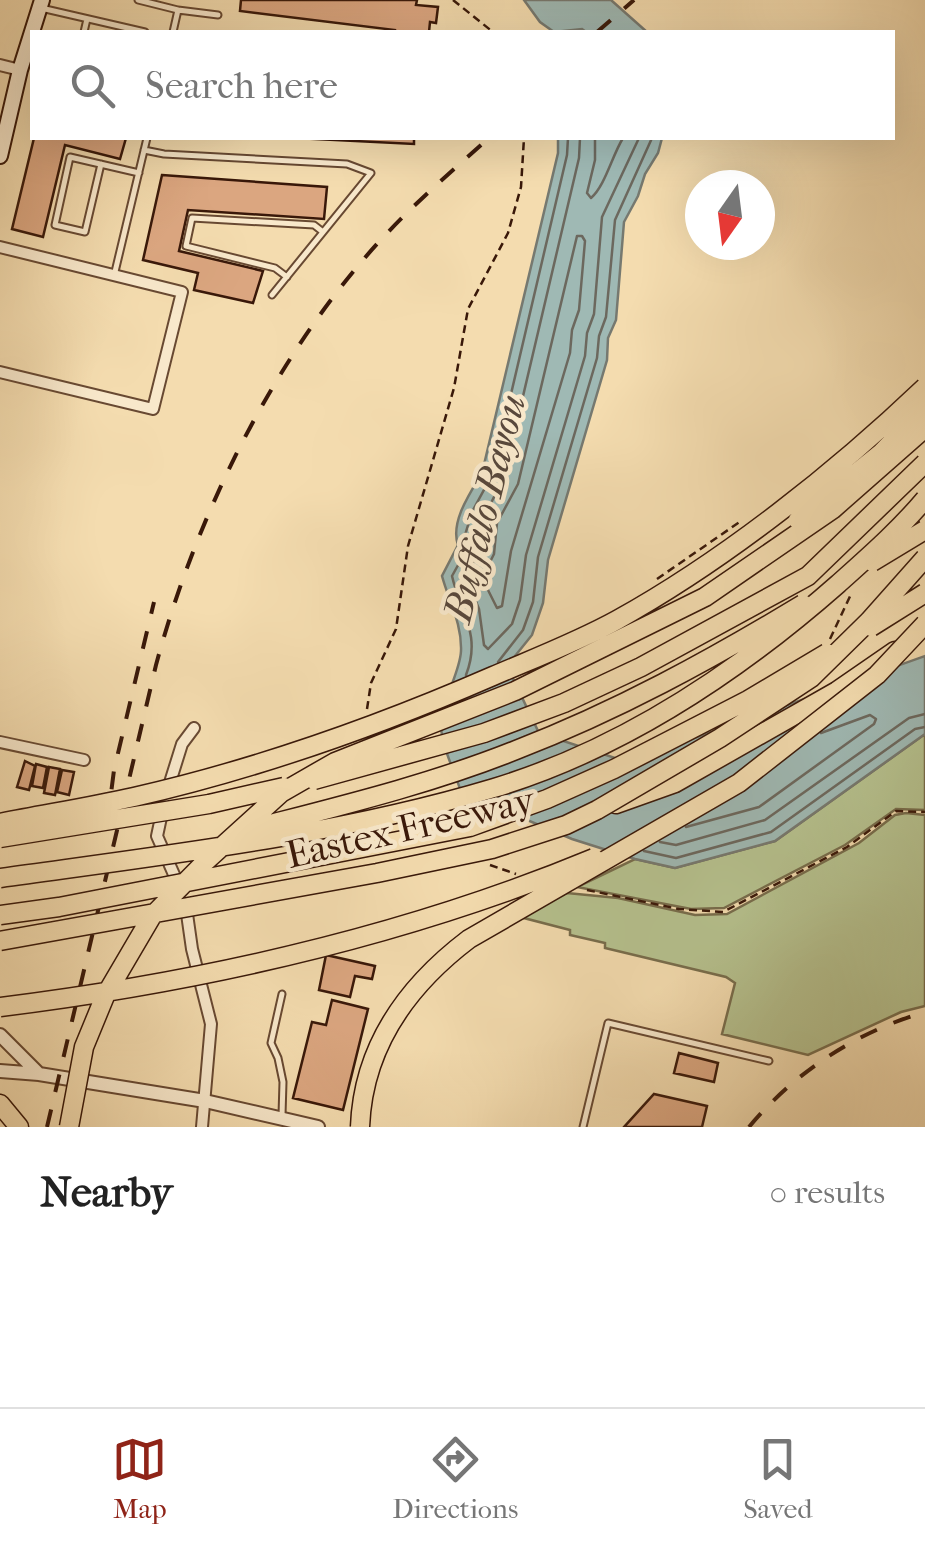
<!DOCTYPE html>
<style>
body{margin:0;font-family:"IM FELL French Canon",serif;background:#f6f6f6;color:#222}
.compass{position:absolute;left:685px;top:170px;width:90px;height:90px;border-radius:50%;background:#fff;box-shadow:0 10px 40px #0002;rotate:194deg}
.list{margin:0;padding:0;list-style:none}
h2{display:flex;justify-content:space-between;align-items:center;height:130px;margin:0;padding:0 40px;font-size:42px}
h2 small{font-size:32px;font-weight:400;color:#767676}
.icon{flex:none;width:55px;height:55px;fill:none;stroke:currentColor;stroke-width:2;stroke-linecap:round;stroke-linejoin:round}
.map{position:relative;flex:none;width:925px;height:1127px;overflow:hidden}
.search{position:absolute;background:#fff;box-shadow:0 10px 40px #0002;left:30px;right:30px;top:30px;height:110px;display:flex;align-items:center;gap:25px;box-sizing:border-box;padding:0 35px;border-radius:0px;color:#767676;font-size:38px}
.sheet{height:280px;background:#fff}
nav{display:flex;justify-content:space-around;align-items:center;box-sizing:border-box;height:140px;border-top:2px solid #e0e0e0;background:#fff;font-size:28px;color:#767676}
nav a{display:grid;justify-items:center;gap:5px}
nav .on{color:#8f2418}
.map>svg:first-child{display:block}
.green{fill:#b6c28f;stroke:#786d4c;stroke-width:2.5}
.water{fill:#9fb9b4;stroke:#767970;stroke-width:2.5}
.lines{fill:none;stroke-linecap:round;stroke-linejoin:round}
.shore{stroke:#6c685e;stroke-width:2.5}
.building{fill:#dba680;stroke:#391809;stroke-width:2.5}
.service-casing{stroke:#684932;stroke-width:9}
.minor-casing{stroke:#684932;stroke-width:14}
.tertiary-casing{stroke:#684932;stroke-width:16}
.secondary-casing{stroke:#391809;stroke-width:18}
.motorway-casing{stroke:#391809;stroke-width:21}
.path{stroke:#391809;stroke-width:2.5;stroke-dasharray:8 5;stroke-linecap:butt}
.service{stroke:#f8e8cb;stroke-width:5}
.minor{stroke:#f8e8cb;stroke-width:10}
.tertiary{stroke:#f8e8cb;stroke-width:12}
.secondary{stroke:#f8e8cb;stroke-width:14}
.motorway{stroke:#f4dcaf;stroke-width:18}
.rail{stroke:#391809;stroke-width:4;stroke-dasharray:18 18;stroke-linecap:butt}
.motorway-bridge-casing{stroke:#391809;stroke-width:21;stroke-linecap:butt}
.motorway-bridge{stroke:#f4dcaf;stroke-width:18}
.labels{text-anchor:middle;stroke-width:9;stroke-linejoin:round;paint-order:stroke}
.street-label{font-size:38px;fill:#391809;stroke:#f8e8cb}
.water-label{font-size:40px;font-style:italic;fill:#58483c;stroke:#f8e8cb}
</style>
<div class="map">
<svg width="925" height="1127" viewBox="0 0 925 1127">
<rect width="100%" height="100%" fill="#f4dcaf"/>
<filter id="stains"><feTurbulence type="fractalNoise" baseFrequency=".002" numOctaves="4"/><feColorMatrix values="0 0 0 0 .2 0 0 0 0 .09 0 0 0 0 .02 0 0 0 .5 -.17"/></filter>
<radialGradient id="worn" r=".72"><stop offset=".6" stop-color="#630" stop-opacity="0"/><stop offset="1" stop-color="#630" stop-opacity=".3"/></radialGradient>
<path class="green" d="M925,734v76l-29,-1 -51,36 -121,63 -33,1 -114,-22 58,-28 40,9 100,-27z
M906,813l19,2v191l-24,6 -93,43 -86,-21 13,-51 -9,-6 -121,-29v-5l-35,-8v-5l-50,-13 47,-24 51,5 77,17 32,-1 132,-71 36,-28z"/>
<path class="water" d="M524,0h87l36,32h-61l-4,-3 -28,3 -14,-10z
M558,138h104l-4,15 -13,21 -7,22 -14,26 -8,98 -8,18 -1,22 -59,200 -5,43 -11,32 -25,31 32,67 88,29 298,-106v78l-150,107 -100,27 -40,-9 -63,-20 -111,-47c-6,-20 -20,-47 -20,-67 1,-26 19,-52 20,-74 1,-28 -12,-49 -19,-75l16,-31c-8,-23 12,-52 24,-72l76,-320z"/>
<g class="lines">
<path class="shore" d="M580,138l-1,20 -75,319 -20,40 -6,17 1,17 -13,26 13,32 5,36 4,4 24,-25 8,-24 6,-45 59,-199 2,-23 7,-19 8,-97 37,-79
M595,138v22l-8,33 4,5c14,-12 21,-42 32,-60
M577,236h5l3,5 -6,69 -7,20 -2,23 -59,198 -9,55 -5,2 -15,-30 12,-24 3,-31 21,-39z
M498,662l25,-32 10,-28 5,-45 59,-199 2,-22 7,-19 9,-97 37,-82
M466,675c16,-41 -6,-63 -14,-99l15,-27 -2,-14 7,-23 20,-37 75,-320 1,-17
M686,827l73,-20 115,-83 2,-5 -6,-4 -49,18
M660,842l16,3 89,-25 144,-102 16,-4
M644,851l32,7 95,-26 144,-103 10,-2"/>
</g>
<path class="building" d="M241,0h176l-1,5 22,2 -2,16 -6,-1 -1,10h-34v-2l-155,-19z
M34,138h92l-6,21 -55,-14 -22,92 -31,-8z
M295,138h119v6z
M162,175l165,12 -3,32 -136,-9 -9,41 84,20 -10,32 -59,-13 4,-17 -55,-13z
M25,761l10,5 -6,24 -12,-3z
M36,764l11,3 -4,21 -11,-2z
M49,767l11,2 -5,26 -11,-2z
M62,770l12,2 -5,23 -12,-3z
M326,955l49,11 -3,13 -17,-3 -5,21 -31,-7z
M332,1000l36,9 -25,101 -50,-12 19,-76 14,3z
M679,1053l39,10 -4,19 -40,-9z
M654,1094l53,12 -5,21h-78z"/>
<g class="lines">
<defs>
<path id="service" d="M138,0l40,10
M41,8l104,24
M84,32l3,-13
M173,32l5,-22 40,5
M144,150l20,4 183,10 24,9 -99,122
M101,164l-16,68 -30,-7 15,-68 69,16
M114,276l33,-138
M287,277l-12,-9 -89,-22 6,-28 122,7 9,7
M282,1115l1,-33 -5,-24 -7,-15 11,-49
M583,1127l25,-104 161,38"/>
<path id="minor" d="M0,65l20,5
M0,247l182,45 -29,117 -153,-37
M0,742l84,18
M167,792l15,-48 12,-16
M163,808l-6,28 22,50
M186,907l6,42 19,75 -9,103"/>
<path id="tertiary" d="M0,1035l39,39
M0,1071l39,3 166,27 113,26"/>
<path id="secondary" d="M0,156l20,-86 22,-70"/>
<path id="motorway" d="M616,804l59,-21 162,-92 58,-40
M0,1104l19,23"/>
</defs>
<use href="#service" class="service-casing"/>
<use href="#minor" class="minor-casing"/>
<use href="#tertiary" class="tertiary-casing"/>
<use href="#secondary" class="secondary-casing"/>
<use href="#motorway" class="motorway-casing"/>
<path class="path" d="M453,0l40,32
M657,579l84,-58
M830,639l22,-47
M367,709l4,-26 25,-54 12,-83 46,-158 14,-79 40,-76 13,-46 3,-49
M490,865l26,9
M587,890l92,19 44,3 124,-65 49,-36 29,1"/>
<use href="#service" class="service"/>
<use href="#minor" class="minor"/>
<use href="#tertiary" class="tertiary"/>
<use href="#secondary" class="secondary"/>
<use href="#motorway" class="motorway"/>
<path class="rail" d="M597,32l37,-32
M107,825l7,-55 40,-168
M47,1127l109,-462c38,-142 111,-293 207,-405 38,-45 82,-83 126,-122
M749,1127c46,-55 107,-95 176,-115"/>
<defs>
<path id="motorway-bridge" d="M798,520l83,-67 44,-45
M872,562l53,-32
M871,627l54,-34
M314,780l170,-47 80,-30 77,-36 167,-91 117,-113
M0,823c45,-9 90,-16 134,-26 123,-28 244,-71 359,-121 42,-18 84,-34 124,-56 108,-60 219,-148 308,-233
M251,829c89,-23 180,-45 265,-79 101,-39 194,-90 287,-146
M0,838l209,-34 75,-17
M0,878c165,-23 334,-42 494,-90 129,-39 244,-116 344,-204 30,-27 61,-54 87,-85
M0,915l59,-8 411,-80 77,-28 67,-30 134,-69 79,-47
M0,941l377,-68 115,-24 74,-24 31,-15 123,-72 91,-60 58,-57 56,-63
M0,1007c202,-25 406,-71 594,-149
M69,1127l15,-80 21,-51 47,-80 54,-55 75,-68 54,-31 180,-71 190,-94 128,-88 92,-81
M360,1127c3,-80 47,-141 109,-188l270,-156 138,-108 48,-51"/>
</defs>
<use href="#motorway-bridge" class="motorway-bridge-casing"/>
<use href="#motorway-bridge" class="motorway-bridge"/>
</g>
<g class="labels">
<g class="street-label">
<text transform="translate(410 827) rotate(-13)" y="13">Eastex Freeway</text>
</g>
<g class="water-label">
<text transform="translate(484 508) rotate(-76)" y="14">Buffalo Bayou</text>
</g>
</g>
<rect width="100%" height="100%" filter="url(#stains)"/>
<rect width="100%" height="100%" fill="url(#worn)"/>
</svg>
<svg class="compass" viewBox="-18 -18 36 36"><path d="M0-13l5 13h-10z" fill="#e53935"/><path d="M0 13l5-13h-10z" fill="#767676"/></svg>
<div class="search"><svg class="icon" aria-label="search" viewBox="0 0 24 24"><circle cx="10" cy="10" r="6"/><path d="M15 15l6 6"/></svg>Search here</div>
</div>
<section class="sheet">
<h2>Nearby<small>0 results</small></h2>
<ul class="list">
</ul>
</section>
<nav>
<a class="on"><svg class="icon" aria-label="map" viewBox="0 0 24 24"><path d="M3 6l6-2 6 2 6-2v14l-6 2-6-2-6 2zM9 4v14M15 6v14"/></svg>Map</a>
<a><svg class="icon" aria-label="directions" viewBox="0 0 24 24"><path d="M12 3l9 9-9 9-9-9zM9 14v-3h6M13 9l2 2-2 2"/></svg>Directions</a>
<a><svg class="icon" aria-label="saved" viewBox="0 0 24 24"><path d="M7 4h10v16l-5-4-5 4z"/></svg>Saved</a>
</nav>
